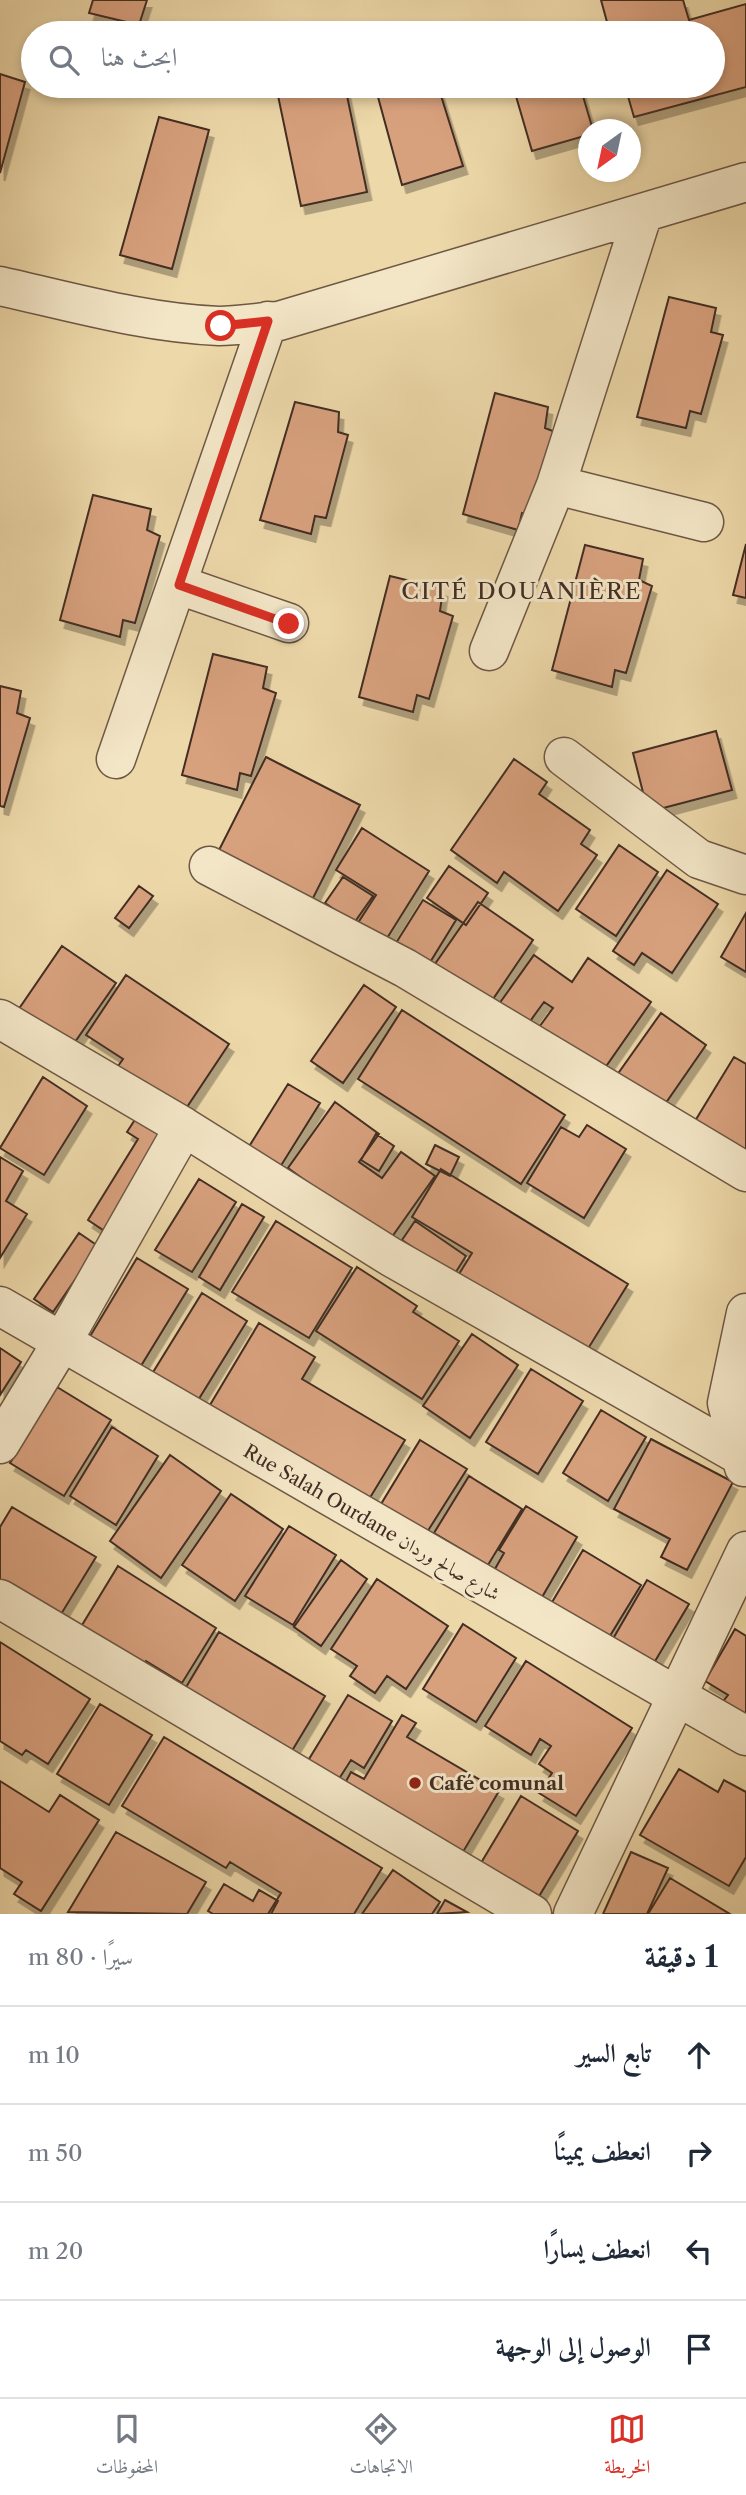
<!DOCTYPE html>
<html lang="ar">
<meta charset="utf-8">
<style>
body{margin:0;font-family:"Libre Caslon Text",Amiri,serif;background:#f6f6f7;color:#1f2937;direction:rtl}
.compass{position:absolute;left:578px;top:119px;width:63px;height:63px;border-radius:50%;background:#fff;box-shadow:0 4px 10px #0003;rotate:213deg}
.stop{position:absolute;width:21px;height:21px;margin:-16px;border:5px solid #d93025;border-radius:50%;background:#fff}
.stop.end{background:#d93025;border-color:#fff;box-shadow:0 2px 7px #0008}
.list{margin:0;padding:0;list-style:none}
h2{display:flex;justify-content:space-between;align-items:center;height:91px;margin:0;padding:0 28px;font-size:30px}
h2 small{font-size:23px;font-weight:400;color:#747a83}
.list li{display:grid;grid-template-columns:46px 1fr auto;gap:21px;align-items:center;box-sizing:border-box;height:98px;padding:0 28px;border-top:2px solid #e0e1e3}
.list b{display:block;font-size:26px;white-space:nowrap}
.list em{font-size:23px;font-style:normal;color:#747a83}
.icon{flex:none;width:38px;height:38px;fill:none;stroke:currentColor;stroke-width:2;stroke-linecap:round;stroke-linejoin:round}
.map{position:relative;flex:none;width:746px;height:1914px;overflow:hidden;direction:ltr}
.search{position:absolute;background:#fff;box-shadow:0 4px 10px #0003;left:21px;right:21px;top:21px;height:77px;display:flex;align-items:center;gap:18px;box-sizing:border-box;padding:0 24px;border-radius:38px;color:#747a83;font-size:26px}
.sheet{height:483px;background:#fff}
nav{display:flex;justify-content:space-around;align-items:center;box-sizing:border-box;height:98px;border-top:2px solid #e0e1e3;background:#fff;font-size:19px;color:#747a83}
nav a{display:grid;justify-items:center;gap:4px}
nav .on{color:#d93025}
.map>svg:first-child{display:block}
.building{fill:#d8a17e;stroke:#432d24;stroke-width:2;filter:url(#shadow)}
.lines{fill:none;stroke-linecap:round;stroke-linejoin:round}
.minor-casing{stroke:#6e5845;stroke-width:41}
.minor{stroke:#f3e6c7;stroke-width:38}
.route{stroke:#d93025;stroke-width:9}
.poi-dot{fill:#8f2418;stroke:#f3e6c7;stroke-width:2.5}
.labels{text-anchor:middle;stroke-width:6;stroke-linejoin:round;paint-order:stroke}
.street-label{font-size:19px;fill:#432d24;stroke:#f3e6c7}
.poi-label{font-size:19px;font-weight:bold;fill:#432d24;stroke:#f3e6c7;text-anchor:start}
.quarter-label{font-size:23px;letter-spacing:2px;fill:#432d24;stroke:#f3e6c7}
</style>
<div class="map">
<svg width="746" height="1914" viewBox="0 0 746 1914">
<defs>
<filter id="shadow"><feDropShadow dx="4.5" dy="8" stdDeviation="0" flood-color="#0004"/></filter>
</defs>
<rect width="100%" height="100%" fill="#edd8a9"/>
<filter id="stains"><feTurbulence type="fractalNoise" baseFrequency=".00286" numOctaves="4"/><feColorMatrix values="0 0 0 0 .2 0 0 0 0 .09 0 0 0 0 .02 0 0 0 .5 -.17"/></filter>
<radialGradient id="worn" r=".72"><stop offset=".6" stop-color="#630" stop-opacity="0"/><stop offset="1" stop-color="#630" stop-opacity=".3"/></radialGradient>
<path class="building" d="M93,0h54l-8,25 -50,-12z
M601,0h82l6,20 57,-16v83l-112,30 -9,-31h88v-53h-103z
M0,74l25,8 -25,91z
M276,86h69l22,106 -66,14z
M375,86h63l25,80 -61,19z
M513,86h67l13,44h-5v5l-56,16z
M159,117l50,13 -37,139 -52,-14z
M669,297l47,11 -5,24 12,3 -22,79 -11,-3 -4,17 -49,-11z
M495,393l53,14 -3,21 13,5 -25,83 -11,-3 -4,17 -55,-16z
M295,402l44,10 -1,20 10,3 -22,83 -11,-2 -4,18 -51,-14z
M93,495l58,14 -4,21 13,6 -25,87 -12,-3 -3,17 -60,-17z
M746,544v54l-13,-3z
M585,545l58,14 -4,21 13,6 -26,87 -11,-3 -3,17 -60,-17z
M390,576l53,13 -3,22 13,5 -24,83 -12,-4 -4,17 -54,-15z
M213,654l54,13 -4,21 13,5 -25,83 -11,-3 -3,17 -55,-15z
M0,686l21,5 -4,22 13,5 -26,89 -4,-1z
M716,731l16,59 -84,22 -15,-59z
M266,757l94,48 -51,101 -94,-48z
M514,759l33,23 -8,12 51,36 -9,14 16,11 -39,56 -54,-39 -7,11 -46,-33z
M362,828l67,43 -45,72 -28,-17 20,-31 -40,-25z
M619,845l39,27 -42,64 -40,-27z
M449,866l39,27 -22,32 -39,-27z
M667,870l51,34 -46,69 -30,-20 -8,12 -21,-14z
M343,877l30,19 -19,27 -29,-20z
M139,886l14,10 -24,32 -14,-10z
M423,900l33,20 -27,44 -33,-21z
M478,902l55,38 -42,62 -56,-38z
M746,913v59l-25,-15z
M62,946l54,37 -48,69 -54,-36z
M534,955l38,27 16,-24 63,44 -51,73 -63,-45 16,-22 -9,-6 -16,22 -29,-20z
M126,975l103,69 -48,72 -65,-47 7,-10 -37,-24z
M364,985l32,22 -53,76 -32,-22z
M402,1010l163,105 -44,69 -163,-105z
M661,1013l45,32 -43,62 -46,-32z
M734,1057l12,7v95l-54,-33z
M43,1077l44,29 -43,69 -44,-27z
M288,1084l32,19 -43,69 -32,-19z
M335,1102l44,32 -20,28 23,16 19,-26 34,24 -46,65 -101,-73z
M136,1118l29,18 -59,96 -18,-12 50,-81 -11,-7z
M587,1125l39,24 -42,69 -57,-35 34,-56 18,10z
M376,1134l18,12 -15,25 -18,-11z
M435,1145l24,12 -9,19 -24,-12z
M0,1157l23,14 -17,30 21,13 -27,44z
M441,1169l187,115 -42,68 -127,-78 13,-21 -60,-36z
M199,1179l37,23 -44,70 -37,-22z
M242,1204l22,13 -44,73 -21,-13z
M276,1221l76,47 -43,70 -77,-46z
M415,1221l51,35 -12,19 -52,-35z
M79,1233l19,13 -45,66 -19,-13z
M137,1258l51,31 -52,85 -50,-31z
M357,1267l60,39 -4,6 46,29 -37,58 -106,-68z
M202,1293l45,28 -55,89 -45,-28z
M259,1323l56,34 -13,22 103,61 -40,66 -158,-96z
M472,1334l46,31 -48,73 -47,-32z
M0,1348l21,14 -21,33z
M531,1369l52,32 -45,73 -52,-32z
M57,1387l54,33 -47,76 -54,-33z
M601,1410l45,27 -38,64 -45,-28z
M112,1427l46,29 -42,69 -46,-29z
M651,1439l82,43 -46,88 -26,-13 9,-18 -56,-30z
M420,1440l47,29 -43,68 -46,-28z
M170,1455l51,36 -60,87 -51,-37z
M469,1476l53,33 -34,56 -54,-32z
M231,1494l52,35 -48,72 -53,-36z
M526,1506l51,31 -39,67 -47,-28 13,-23 -5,-3z
M12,1507l84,50 -41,67 -55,-27v-70z
M289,1526l47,29 -43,70 -48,-29z
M583,1550l58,35 -36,59 -57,-35z
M341,1560l26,19 -46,67 -27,-19z
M118,1566l98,62 -34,55 -36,-22 -9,13 -61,-39z
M377,1579l71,47 -42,63 -19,-13 -12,17 -25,-17 7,-10 -26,-17z
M647,1580l42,24 -38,64 -41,-24z
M463,1624l53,34 -40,64 -53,-33z
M735,1629l11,7v83l-25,-15 7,-9 -23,-14z
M219,1632l106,64 -38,63 -105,-65z
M0,1642l90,57 -42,65 -22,-14 -4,5 -22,-14z
M526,1661l106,67 -56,88 -37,-23 13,-20 -13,-9 12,-18 -11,-7 -9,16 -46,-29z
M348,1695l44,26 -28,47 -13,-8 -14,22 -31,-18z
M100,1704l52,31 -43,70 -52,-31z
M402,1715l14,8 -9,14 92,54 -39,66 -117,-70 8,-15 13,7z
M164,1737l218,131 -28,46h-86l13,-21 -51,-31 -4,6 -104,-62z
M679,1769l39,23 6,-12 22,12v65l-17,29 -89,-51z
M0,1781l49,31 11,-17 39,25 -58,91 -27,-17 8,-12 -22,-14z
M521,1796l57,35 -40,67 -57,-35z
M116,1832l90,50 -19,32 -119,-2z
M631,1852l37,16 -21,46h-44z
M393,1870l47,32 -8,12h-70z
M670,1878l60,36h-82z
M224,1884l29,17 6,-11 19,11 -7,13h-58l-5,-3z
M445,1900l22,12 -30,2z"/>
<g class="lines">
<defs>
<path id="minor" d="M0,286c72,16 145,37 219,40 20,0 40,-4 60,-5l467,-139
M556,485l148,37
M179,585l110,38
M489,651l67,-166 87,-272
M564,757l135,102 47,16
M116,759l152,-438
M209,866l196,102 341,204
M0,1019l184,108 207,130 355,202
M0,1306l746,430
M0,1444l62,-102 122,-215
M744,1467l-17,-64 19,-90
M0,1599l532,315
M573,1914l173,-363"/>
</defs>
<use href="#minor" class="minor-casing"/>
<use href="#minor" class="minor"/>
</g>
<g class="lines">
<path class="route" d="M221,326l47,-5 -89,264 110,39"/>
</g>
<circle class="poi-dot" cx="415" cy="1783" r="7"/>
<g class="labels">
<g class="street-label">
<text transform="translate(372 1522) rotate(30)" y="7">Rue Salah Ourdane شارع صالح وردان</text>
</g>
<g class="poi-label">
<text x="429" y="1790">Café comunal</text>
</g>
<g class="quarter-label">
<text x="522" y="599">CITÉ DOUANIÈRE</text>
</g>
</g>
<rect width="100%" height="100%" filter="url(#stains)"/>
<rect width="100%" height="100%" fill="url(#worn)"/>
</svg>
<svg class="compass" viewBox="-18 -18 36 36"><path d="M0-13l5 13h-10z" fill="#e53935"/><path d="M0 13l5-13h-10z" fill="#747a83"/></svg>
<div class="stop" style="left:221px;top:326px"></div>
<div class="stop end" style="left:289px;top:624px"></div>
<div class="search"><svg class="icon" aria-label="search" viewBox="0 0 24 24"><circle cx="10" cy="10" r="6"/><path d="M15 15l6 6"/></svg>ابحث هنا</div>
</div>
<section class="sheet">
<h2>1 دقيقة<small>سيرًا · 80 m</small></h2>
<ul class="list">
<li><svg class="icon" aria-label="ahead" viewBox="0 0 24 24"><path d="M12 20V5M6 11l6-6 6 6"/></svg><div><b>تابع السير</b></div><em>10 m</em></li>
<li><svg class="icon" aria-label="right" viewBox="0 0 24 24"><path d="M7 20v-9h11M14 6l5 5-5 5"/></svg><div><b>انعطف يمينًا</b></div><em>50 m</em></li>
<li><svg class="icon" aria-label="left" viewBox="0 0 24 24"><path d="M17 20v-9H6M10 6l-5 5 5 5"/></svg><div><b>انعطف يسارًا</b></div><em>20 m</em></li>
<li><svg class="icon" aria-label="arrive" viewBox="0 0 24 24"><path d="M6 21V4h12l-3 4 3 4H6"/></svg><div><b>الوصول إلى الوجهة</b></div></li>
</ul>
</section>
<nav>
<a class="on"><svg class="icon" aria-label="map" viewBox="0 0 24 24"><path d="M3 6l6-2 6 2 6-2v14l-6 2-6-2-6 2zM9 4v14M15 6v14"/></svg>الخريطة</a>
<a><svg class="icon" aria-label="directions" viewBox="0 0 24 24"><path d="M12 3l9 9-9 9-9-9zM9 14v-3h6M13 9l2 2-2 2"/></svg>الاتجاهات</a>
<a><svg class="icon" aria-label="saved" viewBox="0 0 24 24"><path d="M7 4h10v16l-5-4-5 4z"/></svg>المحفوظات</a>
</nav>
